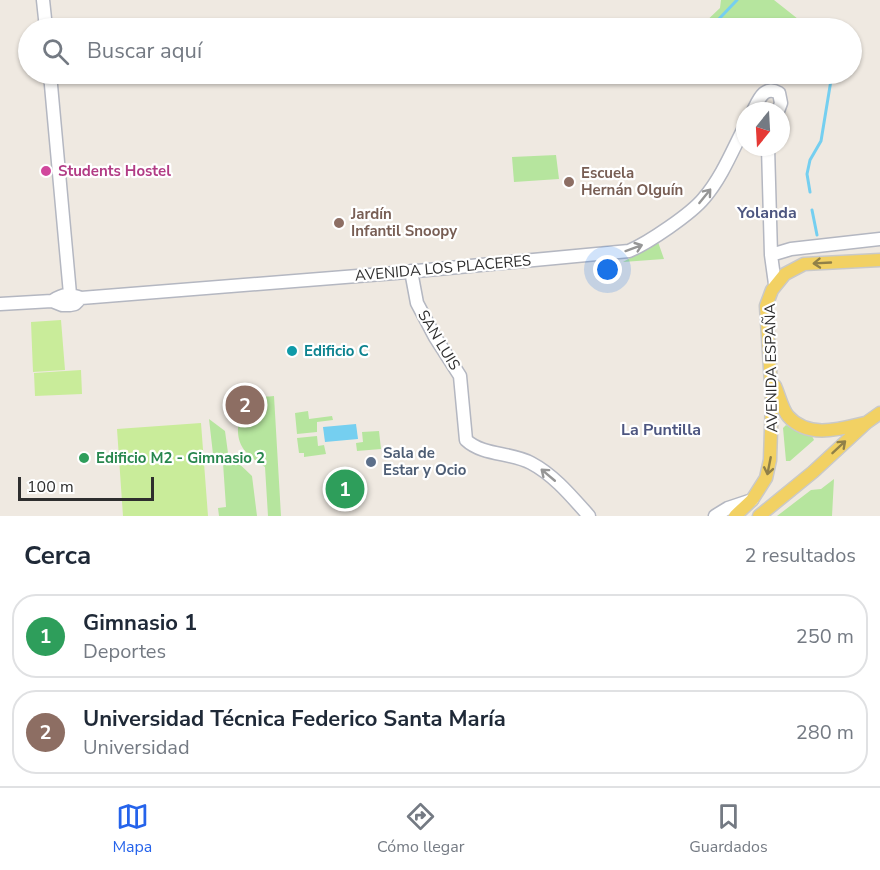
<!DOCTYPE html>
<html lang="es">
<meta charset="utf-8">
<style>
body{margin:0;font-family:"Nunito Sans",sans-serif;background:#f6f6f7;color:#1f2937}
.compass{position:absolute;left:736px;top:102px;width:54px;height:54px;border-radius:50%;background:#fff;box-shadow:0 2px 4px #0004;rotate:198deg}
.scale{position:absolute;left:18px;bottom:15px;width:136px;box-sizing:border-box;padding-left:6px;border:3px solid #2e2e2e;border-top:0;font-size:16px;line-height:21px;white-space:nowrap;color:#2e2e2e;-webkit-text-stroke:4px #fff;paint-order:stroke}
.you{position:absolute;left:608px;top:270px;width:21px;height:21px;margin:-15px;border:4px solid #fff;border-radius:50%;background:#1a73e8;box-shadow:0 0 0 9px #1a73e833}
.badge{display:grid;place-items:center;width:39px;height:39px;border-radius:50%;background:#2563eb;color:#fff;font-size:20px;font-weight:700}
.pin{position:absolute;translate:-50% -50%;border:3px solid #fff;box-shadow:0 2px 6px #0006}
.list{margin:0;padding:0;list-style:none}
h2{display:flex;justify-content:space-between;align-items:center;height:78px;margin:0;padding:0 24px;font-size:26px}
h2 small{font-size:20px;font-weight:400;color:#747a83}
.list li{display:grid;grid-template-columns:39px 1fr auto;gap:18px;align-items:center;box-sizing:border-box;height:84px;margin:0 12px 12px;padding:0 12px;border:2px solid #e0e1e3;border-radius:24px}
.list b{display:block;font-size:22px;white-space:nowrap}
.list p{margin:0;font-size:20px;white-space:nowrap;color:#747a83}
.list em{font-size:20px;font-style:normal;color:#747a83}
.icon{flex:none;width:33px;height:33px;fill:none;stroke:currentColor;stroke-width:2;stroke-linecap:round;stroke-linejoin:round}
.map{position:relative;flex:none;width:880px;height:516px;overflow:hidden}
.search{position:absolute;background:#fff;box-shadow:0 2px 4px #0004;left:18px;right:18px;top:18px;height:66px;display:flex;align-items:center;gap:15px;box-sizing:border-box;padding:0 21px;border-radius:33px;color:#747a83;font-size:22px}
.sheet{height:270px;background:#fff}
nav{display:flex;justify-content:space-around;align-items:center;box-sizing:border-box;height:84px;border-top:2px solid #e0e1e3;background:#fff;font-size:16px;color:#747a83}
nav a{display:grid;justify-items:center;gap:3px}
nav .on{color:#2563eb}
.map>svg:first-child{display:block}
.green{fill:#b6e59e}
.pitch{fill:#c9ec9a}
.water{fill:#75cff0}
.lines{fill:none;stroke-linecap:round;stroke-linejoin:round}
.stream{stroke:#75cff0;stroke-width:3}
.secondary-casing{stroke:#b4b7c1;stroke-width:15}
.primary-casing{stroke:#c9c9c9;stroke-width:15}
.secondary{stroke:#fff;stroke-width:12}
.primary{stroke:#f2d163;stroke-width:12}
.oneway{stroke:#969696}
.oneway2{stroke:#908048}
.hotel-dot{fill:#d1479c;stroke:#fff;stroke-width:2}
.education-dot{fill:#8d6e63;stroke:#fff;stroke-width:2}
.culture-dot{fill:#0f9aa8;stroke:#fff;stroke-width:2}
.leisure-dot{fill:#2e9e5b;stroke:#fff;stroke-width:2}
.service-dot{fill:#5c6f8a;stroke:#fff;stroke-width:2}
.labels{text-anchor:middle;stroke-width:4.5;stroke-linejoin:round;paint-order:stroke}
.hotel-label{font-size:15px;font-weight:bold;fill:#b23c85;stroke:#fff;text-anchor:start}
.education-label{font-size:15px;font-weight:bold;fill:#785e54;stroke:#fff;text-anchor:start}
.street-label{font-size:15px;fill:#2e2e2e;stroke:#fff}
.culture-label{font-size:15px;font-weight:bold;fill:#0d838f;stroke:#fff;text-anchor:start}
.service-label{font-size:15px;font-weight:bold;fill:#4e5e75;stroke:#fff;text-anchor:start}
.leisure-label{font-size:15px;font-weight:bold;fill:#27864d;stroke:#fff;text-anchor:start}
.neighbourhood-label{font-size:16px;font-weight:bold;fill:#4d5680;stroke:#fff}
</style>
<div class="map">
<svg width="880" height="516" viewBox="0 0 880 516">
<rect width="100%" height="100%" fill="#efe9e1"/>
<path class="green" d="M721,0h53l24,19 -4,9h-90l-3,-2 19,-18z
M556,155l3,24 -45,3 -2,-25z
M658,242l6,17 -41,3z
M274,396l7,120h-13l-3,-49c-7,-5 -14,-9 -19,-15 -14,-14 -9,-45 9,-53 5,-3 13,-2 19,-3z
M308,411l1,8 23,-3 1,4 -16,2v10l-20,2 -2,-21z
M209,419l16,12 3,22 24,23 5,40h-38l-1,-8 8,-1 -3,-44h-9z
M786,425l10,6 16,5 2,4 -24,21h-4l-3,-33z
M379,431l2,18 -24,2 -1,-8 7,-1 -1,-10z
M317,436l1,10 6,-1 2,9 -22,3v-4h-5l-2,-15z
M834,479l-2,37h-55l34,-26 10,-1z"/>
<path class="pitch" d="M61,320l4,50 -32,2 -2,-50z
M81,370l1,24 -47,2 -1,-23z
M201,423l7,93h-85l-6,-87z"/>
<path class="water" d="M356,424l2,15 -33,3 -2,-15z"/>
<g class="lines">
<path class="stream" d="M715,28l3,-8 19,-20
M810,192l-3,-18 3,-14 11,-19 11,-67
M812,210l5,25"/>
<defs>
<path id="secondary" d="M43,0l3,28
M50,74l20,220
M753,111c6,-12 11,-26 26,-18l2,10 -3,8
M768,147l3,108 4,29
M771,255l20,-6 89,-10
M411,271l6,32 18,34 25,39 6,64c17,16 45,12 65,23 23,12 41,34 58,53
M52,301c11,-7 17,-8 29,-3l314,-25 234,-22c19,-8 62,-37 75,-53 18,-21 29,-49 41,-72
M0,304l52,-3 10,4h8l5,-1 6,-6
M715,516l13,-8 24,-8"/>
<path id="primary" d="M775,386c4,9 7,23 13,30 20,23 52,13 77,7
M735,516l17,-16 14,-22 4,-18 2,-61 -6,-93 6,-16 13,-16 19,-10 76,-4
M759,516l54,-44 53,-49 14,-10"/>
</defs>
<use href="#secondary" class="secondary-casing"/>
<use href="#primary" class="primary-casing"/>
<use href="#secondary" class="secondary"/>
<use href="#primary" class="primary"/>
</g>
<defs><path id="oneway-shaft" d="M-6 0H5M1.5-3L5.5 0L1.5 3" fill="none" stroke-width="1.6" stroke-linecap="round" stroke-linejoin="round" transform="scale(1.5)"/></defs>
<g class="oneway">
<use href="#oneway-shaft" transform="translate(705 196) rotate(-51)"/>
<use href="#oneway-shaft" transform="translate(634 248) rotate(-20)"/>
<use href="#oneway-shaft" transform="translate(548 475) rotate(-140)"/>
</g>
<g class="oneway2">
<use href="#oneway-shaft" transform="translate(822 263) rotate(177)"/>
<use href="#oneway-shaft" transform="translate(839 447) rotate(-43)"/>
<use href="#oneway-shaft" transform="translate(769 466) rotate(101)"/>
</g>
<circle class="hotel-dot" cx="46" cy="171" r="6"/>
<g class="education-dot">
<circle cx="569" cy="182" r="6"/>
<circle cx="339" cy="223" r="6"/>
</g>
<circle class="culture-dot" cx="292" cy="351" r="6"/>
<circle class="leisure-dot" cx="84" cy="458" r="6"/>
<circle class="service-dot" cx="371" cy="462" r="6"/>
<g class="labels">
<g class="hotel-label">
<text x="58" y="176">Students Hostel</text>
</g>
<g class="education-label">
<text x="581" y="178">Escuela<tspan x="581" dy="17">Hernán Olguín</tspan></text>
<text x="351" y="219">Jardín<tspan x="351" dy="17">Infantil Snoopy</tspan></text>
</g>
<g class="street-label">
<text transform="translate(443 268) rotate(-5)" y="5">AVENIDA LOS PLACERES</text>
<text transform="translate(439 340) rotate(59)" y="5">SAN LUIS</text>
<text transform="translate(771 368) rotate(-91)" y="5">AVENIDA ESPAÑA</text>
</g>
<g class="culture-label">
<text x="304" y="356">Edificio C</text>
</g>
<g class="service-label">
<text x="383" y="458">Sala de<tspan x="383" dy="17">Estar y Ocio</tspan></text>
</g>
<g class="leisure-label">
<text x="96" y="463">Edificio M2 - Gimnasio 2</text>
</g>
<g class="neighbourhood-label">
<text x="767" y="218">Yolanda</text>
<text x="661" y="435">La Puntilla</text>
</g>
</g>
</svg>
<svg class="compass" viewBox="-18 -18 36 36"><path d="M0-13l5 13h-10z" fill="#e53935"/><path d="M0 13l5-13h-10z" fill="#747a83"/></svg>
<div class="scale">100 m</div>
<div class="you"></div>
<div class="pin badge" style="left:345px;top:489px;background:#2e9e5b">1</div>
<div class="pin badge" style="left:245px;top:405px;background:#8d6e63">2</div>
<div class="search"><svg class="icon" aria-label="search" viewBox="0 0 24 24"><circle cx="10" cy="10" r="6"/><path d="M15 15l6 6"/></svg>Buscar aquí</div>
</div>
<section class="sheet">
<h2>Cerca<small>2 resultados</small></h2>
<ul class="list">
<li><span class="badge" style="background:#2e9e5b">1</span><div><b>Gimnasio 1</b><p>Deportes</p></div><em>250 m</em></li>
<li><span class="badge" style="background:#8d6e63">2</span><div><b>Universidad Técnica Federico Santa María</b><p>Universidad</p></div><em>280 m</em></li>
</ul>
</section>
<nav>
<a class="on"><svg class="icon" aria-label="map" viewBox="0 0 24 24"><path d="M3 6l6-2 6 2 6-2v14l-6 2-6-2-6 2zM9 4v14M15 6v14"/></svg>Mapa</a>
<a><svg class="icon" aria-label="directions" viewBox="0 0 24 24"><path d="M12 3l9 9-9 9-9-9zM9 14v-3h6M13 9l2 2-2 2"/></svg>Cómo llegar</a>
<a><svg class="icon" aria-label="saved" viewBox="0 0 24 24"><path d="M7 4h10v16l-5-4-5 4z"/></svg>Guardados</a>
</nav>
